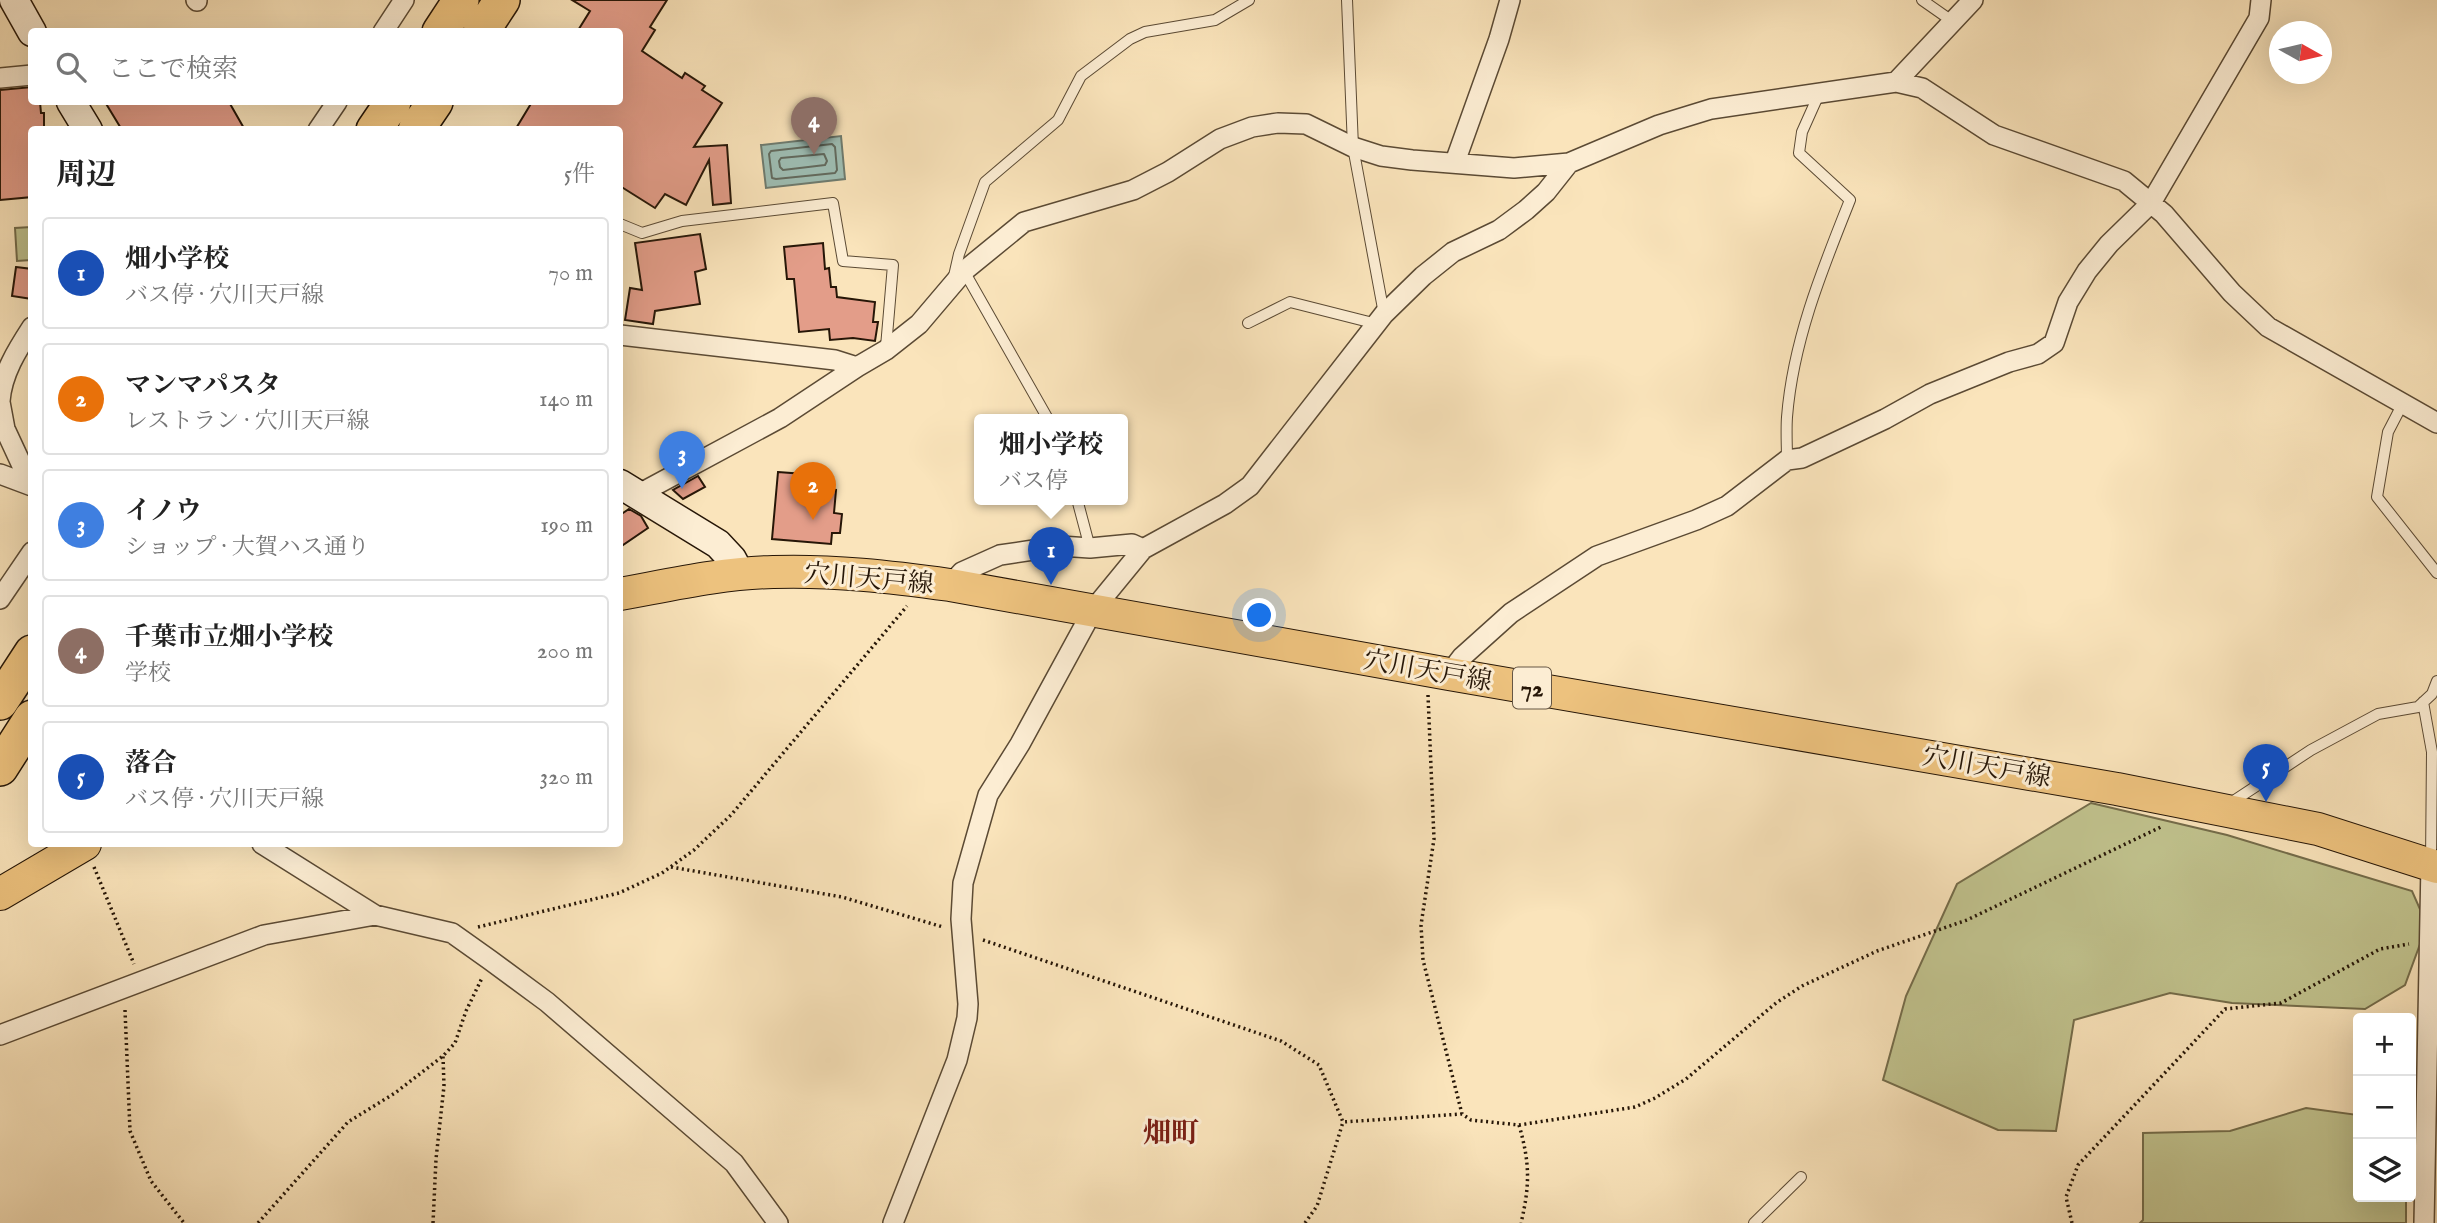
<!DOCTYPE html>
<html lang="ja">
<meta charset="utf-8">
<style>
body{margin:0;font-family:"IM FELL English","Noto Serif JP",serif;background:#f2f2f2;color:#222}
.controls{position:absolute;right:21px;bottom:21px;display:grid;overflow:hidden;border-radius:7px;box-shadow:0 7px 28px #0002}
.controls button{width:63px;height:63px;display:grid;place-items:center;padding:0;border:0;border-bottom:2px solid #e0e0e0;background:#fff;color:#222;font:35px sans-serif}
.compass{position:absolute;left:2269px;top:21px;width:63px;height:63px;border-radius:50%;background:#fff;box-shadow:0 7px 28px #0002;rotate:98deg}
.you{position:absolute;left:1260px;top:616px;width:24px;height:24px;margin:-18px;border:5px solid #fff;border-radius:50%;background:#1a73e8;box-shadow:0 0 0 10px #1a73e833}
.badge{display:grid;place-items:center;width:46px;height:46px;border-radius:50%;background:#ea580c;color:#fff;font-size:23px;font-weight:700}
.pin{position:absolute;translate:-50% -58px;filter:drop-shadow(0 2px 4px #0008)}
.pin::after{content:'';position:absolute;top:37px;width:24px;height:21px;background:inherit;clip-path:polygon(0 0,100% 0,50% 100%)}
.popup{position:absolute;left:974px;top:414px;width:154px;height:91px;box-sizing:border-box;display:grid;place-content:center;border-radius:7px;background:#fff;filter:drop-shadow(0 2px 5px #0005);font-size:23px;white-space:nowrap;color:#767676}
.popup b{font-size:26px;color:#222}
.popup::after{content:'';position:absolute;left:50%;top:100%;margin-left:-14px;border:14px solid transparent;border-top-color:#fff}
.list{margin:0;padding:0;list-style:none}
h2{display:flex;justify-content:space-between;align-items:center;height:91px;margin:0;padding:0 28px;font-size:30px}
h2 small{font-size:23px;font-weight:400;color:#767676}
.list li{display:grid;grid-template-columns:46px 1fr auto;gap:21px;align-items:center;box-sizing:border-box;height:112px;margin:0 14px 14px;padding:0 14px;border:2px solid #e0e0e0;border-radius:7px}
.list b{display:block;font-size:26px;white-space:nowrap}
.list p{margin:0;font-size:23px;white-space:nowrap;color:#767676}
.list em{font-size:23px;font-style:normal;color:#767676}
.icon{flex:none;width:38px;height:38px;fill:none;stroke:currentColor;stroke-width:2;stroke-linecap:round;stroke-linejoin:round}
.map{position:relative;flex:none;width:2437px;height:1223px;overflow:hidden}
.search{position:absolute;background:#fff;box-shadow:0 7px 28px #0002;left:28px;top:28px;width:595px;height:77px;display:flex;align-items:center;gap:18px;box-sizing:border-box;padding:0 24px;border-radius:7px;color:#767676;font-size:26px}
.panel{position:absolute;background:#fff;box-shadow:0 7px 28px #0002;left:28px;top:126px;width:595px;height:721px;border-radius:7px}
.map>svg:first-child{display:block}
.green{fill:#c1c38e;stroke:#746c4a;stroke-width:2}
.water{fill:#9ebeb4;stroke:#6e7b6f;stroke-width:2}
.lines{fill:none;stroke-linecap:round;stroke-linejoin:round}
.shore{stroke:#626a5e;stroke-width:2}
.building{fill:#e39d89;stroke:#261607;stroke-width:2}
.lane-casing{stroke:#5b4a34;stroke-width:12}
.street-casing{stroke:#5b4a34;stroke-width:22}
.secondary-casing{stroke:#261607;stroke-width:31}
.primary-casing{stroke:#261607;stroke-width:34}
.highway-casing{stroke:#261607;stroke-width:38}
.path{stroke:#261607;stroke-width:3.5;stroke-dasharray:2 3.5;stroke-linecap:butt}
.lane{stroke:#fcedd3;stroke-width:10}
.street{stroke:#fcedd3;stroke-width:19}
.secondary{stroke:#fcedd3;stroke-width:28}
.primary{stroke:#edc27e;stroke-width:32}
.highway{stroke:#edc27e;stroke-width:35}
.labels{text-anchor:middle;stroke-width:6;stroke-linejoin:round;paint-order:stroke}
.shield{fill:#fcedd3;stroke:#665644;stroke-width:2}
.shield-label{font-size:24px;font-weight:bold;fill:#261607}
.street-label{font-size:26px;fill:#261607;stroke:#fcedd3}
.neighbourhood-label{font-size:28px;font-weight:bold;fill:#7a1f14;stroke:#fcedd3}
</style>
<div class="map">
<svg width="2437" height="1223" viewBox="0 0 2437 1223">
<rect width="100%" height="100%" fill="#fae4bb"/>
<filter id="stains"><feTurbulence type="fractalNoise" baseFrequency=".00286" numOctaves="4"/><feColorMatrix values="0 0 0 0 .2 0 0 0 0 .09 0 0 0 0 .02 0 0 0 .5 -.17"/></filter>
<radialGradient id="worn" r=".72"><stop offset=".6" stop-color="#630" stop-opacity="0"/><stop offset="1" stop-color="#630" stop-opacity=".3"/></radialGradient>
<path class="green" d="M31,227v33l-14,1 -2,-33z
M2091,803l136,32 185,56 15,34 -22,60 -40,24 -133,-6 -62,-10 -96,27 -18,111 -58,-1 -115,-50 23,-84 51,-112z
M2306,1108l52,7v82h48v26h-266l3,-3v-87l87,-2z"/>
<path class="water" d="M841,136l4,43 -79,9 -5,-43z"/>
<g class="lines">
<path class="shore" d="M832,144l3,3 2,23 -2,3 -59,6 -4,-1 -3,-24 2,-3z
M824,154l3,7 -2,4 -42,5 -3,-3 -1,-6 2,-3z"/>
</g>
<path class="building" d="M572,0h95l-17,27 5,3 -13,21 40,27 3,-5 20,13 -3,4 20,13 -28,44 33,-2 4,58 -18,2 -4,-45 -23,45 -21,-11 -10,14 -35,-22v-56h-105l17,-28h88v-70h-43l13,-21z
M32,87v15h8l1,11h3v17h-12v67l-32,3v-110z
M105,102h124l16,28h-123z
M700,234l6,35 -11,3 5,32 -45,7 -2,13 -28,-4 5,-32 12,2 -7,-47z
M823,243l2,26 4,-1 2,19h5l1,10 38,5 -2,20h5l-3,19 -22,-3 -23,2 -1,-11 -30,3 -5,-53h-7l-3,-32z
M16,267l16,2v30l-20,-3z
M778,472l26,2v9l14,1 -1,4 19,2 -2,23 8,1 -2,19h-8l-1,11 -59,-5z
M698,476l7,11 -22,12 -10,-9z
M629,509l12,7 7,12 -28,19v-32z"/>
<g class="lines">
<defs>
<path id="lane" d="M1347,0l6,147 31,167
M1922,0l30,21
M620,224l22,9 40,-12 151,-18 10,58 50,4 -7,82
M964,271l84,148
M954,276l5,-22 26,-72 73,-62 23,-44 49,-37 15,-7 70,-12 34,-20
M1248,323l42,-21 87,22
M2403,403l-15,29 -11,65 60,76
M1787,460c0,-14 -1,-29 0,-43 6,-76 35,-147 63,-217l-51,-47 3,-21 17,-38
M1077,499l13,49
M2423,702l9,50 -1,110
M2229,804l82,-54 67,-36 40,-7 14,-13 5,-13
M1754,1223l47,-46"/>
<path id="street" d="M196,0l1,1
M383,32l21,-32
M0,78l32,-3
M1896,82l77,-82
M318,130l19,-28
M1455,162l44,-123 11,-39
M620,335l215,25 22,7 29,-17 33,-26 45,-53 60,-49 109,-32 35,-18 52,-33 32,-12 26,-4 28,1 47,23 28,9 31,4 102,8 55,-5
M0,401c2,-27 17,-51 32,-74
M0,402l5,27 26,56
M0,474l32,12
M639,494l141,-76 77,-51
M950,585l12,-13 38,-17 60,-9 30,2 42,-4 11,5
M0,599l32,-47
M1449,674l13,-17 49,-44 86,-57 99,-36 31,-14 60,-46 15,-2 83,-39 45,-25 79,-32 29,-8 16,-11 14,-41 19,-31 22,-27 42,-41 108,-185 2,-18
M262,844l113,71 77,18 38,27 57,42 187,161 44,60
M0,1035l264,-100 111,-20
M893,1223l64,-163 10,-42 1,-14 -7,-85 2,-36 25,-88 32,-51 73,-134 50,-61 82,-45 25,-18 134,-172 39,-38 30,-24 46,-22 27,-20 20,-18 23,-29 90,-38 52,-16 185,-27 26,6 72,47 130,46 40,33 68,79 36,34 169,96
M2424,1223l7,-359"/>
<path id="secondary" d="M14,0l18,32
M71,102l17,28
M620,484l98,60 14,15 8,15"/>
<path id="primary" d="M620,594c50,-9 102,-21 153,-22 59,-2 119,5 177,13l499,89 668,115 201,40 119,38
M0,894l85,-50"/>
<path id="highway" d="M440,32l21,-32
M481,32l21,-32
M374,130l19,-28
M416,130l19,-28
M0,702l32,-49
M0,768l32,-50"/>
</defs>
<use href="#lane" class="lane-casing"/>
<use href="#street" class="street-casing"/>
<use href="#secondary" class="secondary-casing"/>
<use href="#primary" class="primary-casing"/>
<use href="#highway" class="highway-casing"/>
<path class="path" d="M1428,695l6,144 -13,86 2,35 39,154 9,6 48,5 116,-18 20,-9 31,-19 90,-76 26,-17 75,-35 90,-31 196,-94
M94,867l40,97
M671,867l171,30 101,30
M478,927l141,-34 43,-20 32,-23 37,-35 176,-209
M983,940l298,101 38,24 24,57 119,-8
M125,1010l5,121 21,50 33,42
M1519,1125c11,38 11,60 2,98
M258,1223l90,-101 47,-29 48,-37 12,-13 11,-32 16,-33
M433,1223l3,-64 8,-73 -1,-30
M1305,1223l12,-17 26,-84
M2072,1223l-6,-26 12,-32 147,-156 56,-6 99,-54 29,-5"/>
<use href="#lane" class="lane"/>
<use href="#street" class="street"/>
<use href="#secondary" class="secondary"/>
<use href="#primary" class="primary"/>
<use href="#highway" class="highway"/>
</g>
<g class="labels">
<rect class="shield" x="1513" y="667.5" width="38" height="41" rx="5"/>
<g class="shield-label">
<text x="1532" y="696">72</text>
</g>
<g class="street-label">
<text transform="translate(869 578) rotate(5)" y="9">穴川天戸線</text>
<text transform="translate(1428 670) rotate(10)" y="9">穴川天戸線</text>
<text transform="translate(1987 766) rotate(10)" y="9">穴川天戸線</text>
</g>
<g class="neighbourhood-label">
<text x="1171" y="1142">畑町</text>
</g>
</g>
<rect width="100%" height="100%" filter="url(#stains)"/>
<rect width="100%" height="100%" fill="url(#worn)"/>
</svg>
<div class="controls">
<button>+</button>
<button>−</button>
<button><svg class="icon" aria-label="layers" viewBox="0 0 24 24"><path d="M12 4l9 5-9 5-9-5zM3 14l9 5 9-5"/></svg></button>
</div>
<svg class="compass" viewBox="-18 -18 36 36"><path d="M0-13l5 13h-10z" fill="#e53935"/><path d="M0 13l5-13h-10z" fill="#767676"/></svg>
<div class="you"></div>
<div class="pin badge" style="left:1051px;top:585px;background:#1a4fb4">1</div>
<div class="popup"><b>畑小学校</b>バス停</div>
<div class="pin badge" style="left:813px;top:520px;background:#e8710a">2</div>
<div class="pin badge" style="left:682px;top:489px;background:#3f7fe0">3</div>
<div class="pin badge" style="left:814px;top:155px;background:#8d6e63">4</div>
<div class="pin badge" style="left:2266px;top:802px;background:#1a4fb4">5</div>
<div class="search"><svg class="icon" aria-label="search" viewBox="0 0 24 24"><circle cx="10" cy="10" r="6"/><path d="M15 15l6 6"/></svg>ここで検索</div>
<section class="panel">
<h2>周辺<small>5件</small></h2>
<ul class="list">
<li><span class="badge" style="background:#1a4fb4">1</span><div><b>畑小学校</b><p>バス停 · 穴川天戸線</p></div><em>70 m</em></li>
<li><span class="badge" style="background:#e8710a">2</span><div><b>マンマパスタ</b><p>レストラン · 穴川天戸線</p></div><em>140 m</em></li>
<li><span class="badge" style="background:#3f7fe0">3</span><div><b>イノウ</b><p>ショップ · 大賀ハス通り</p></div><em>190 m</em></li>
<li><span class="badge" style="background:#8d6e63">4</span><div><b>千葉市立畑小学校</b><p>学校</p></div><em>200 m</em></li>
<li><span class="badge" style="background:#1a4fb4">5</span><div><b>落合</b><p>バス停 · 穴川天戸線</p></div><em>320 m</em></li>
</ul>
</section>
</div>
